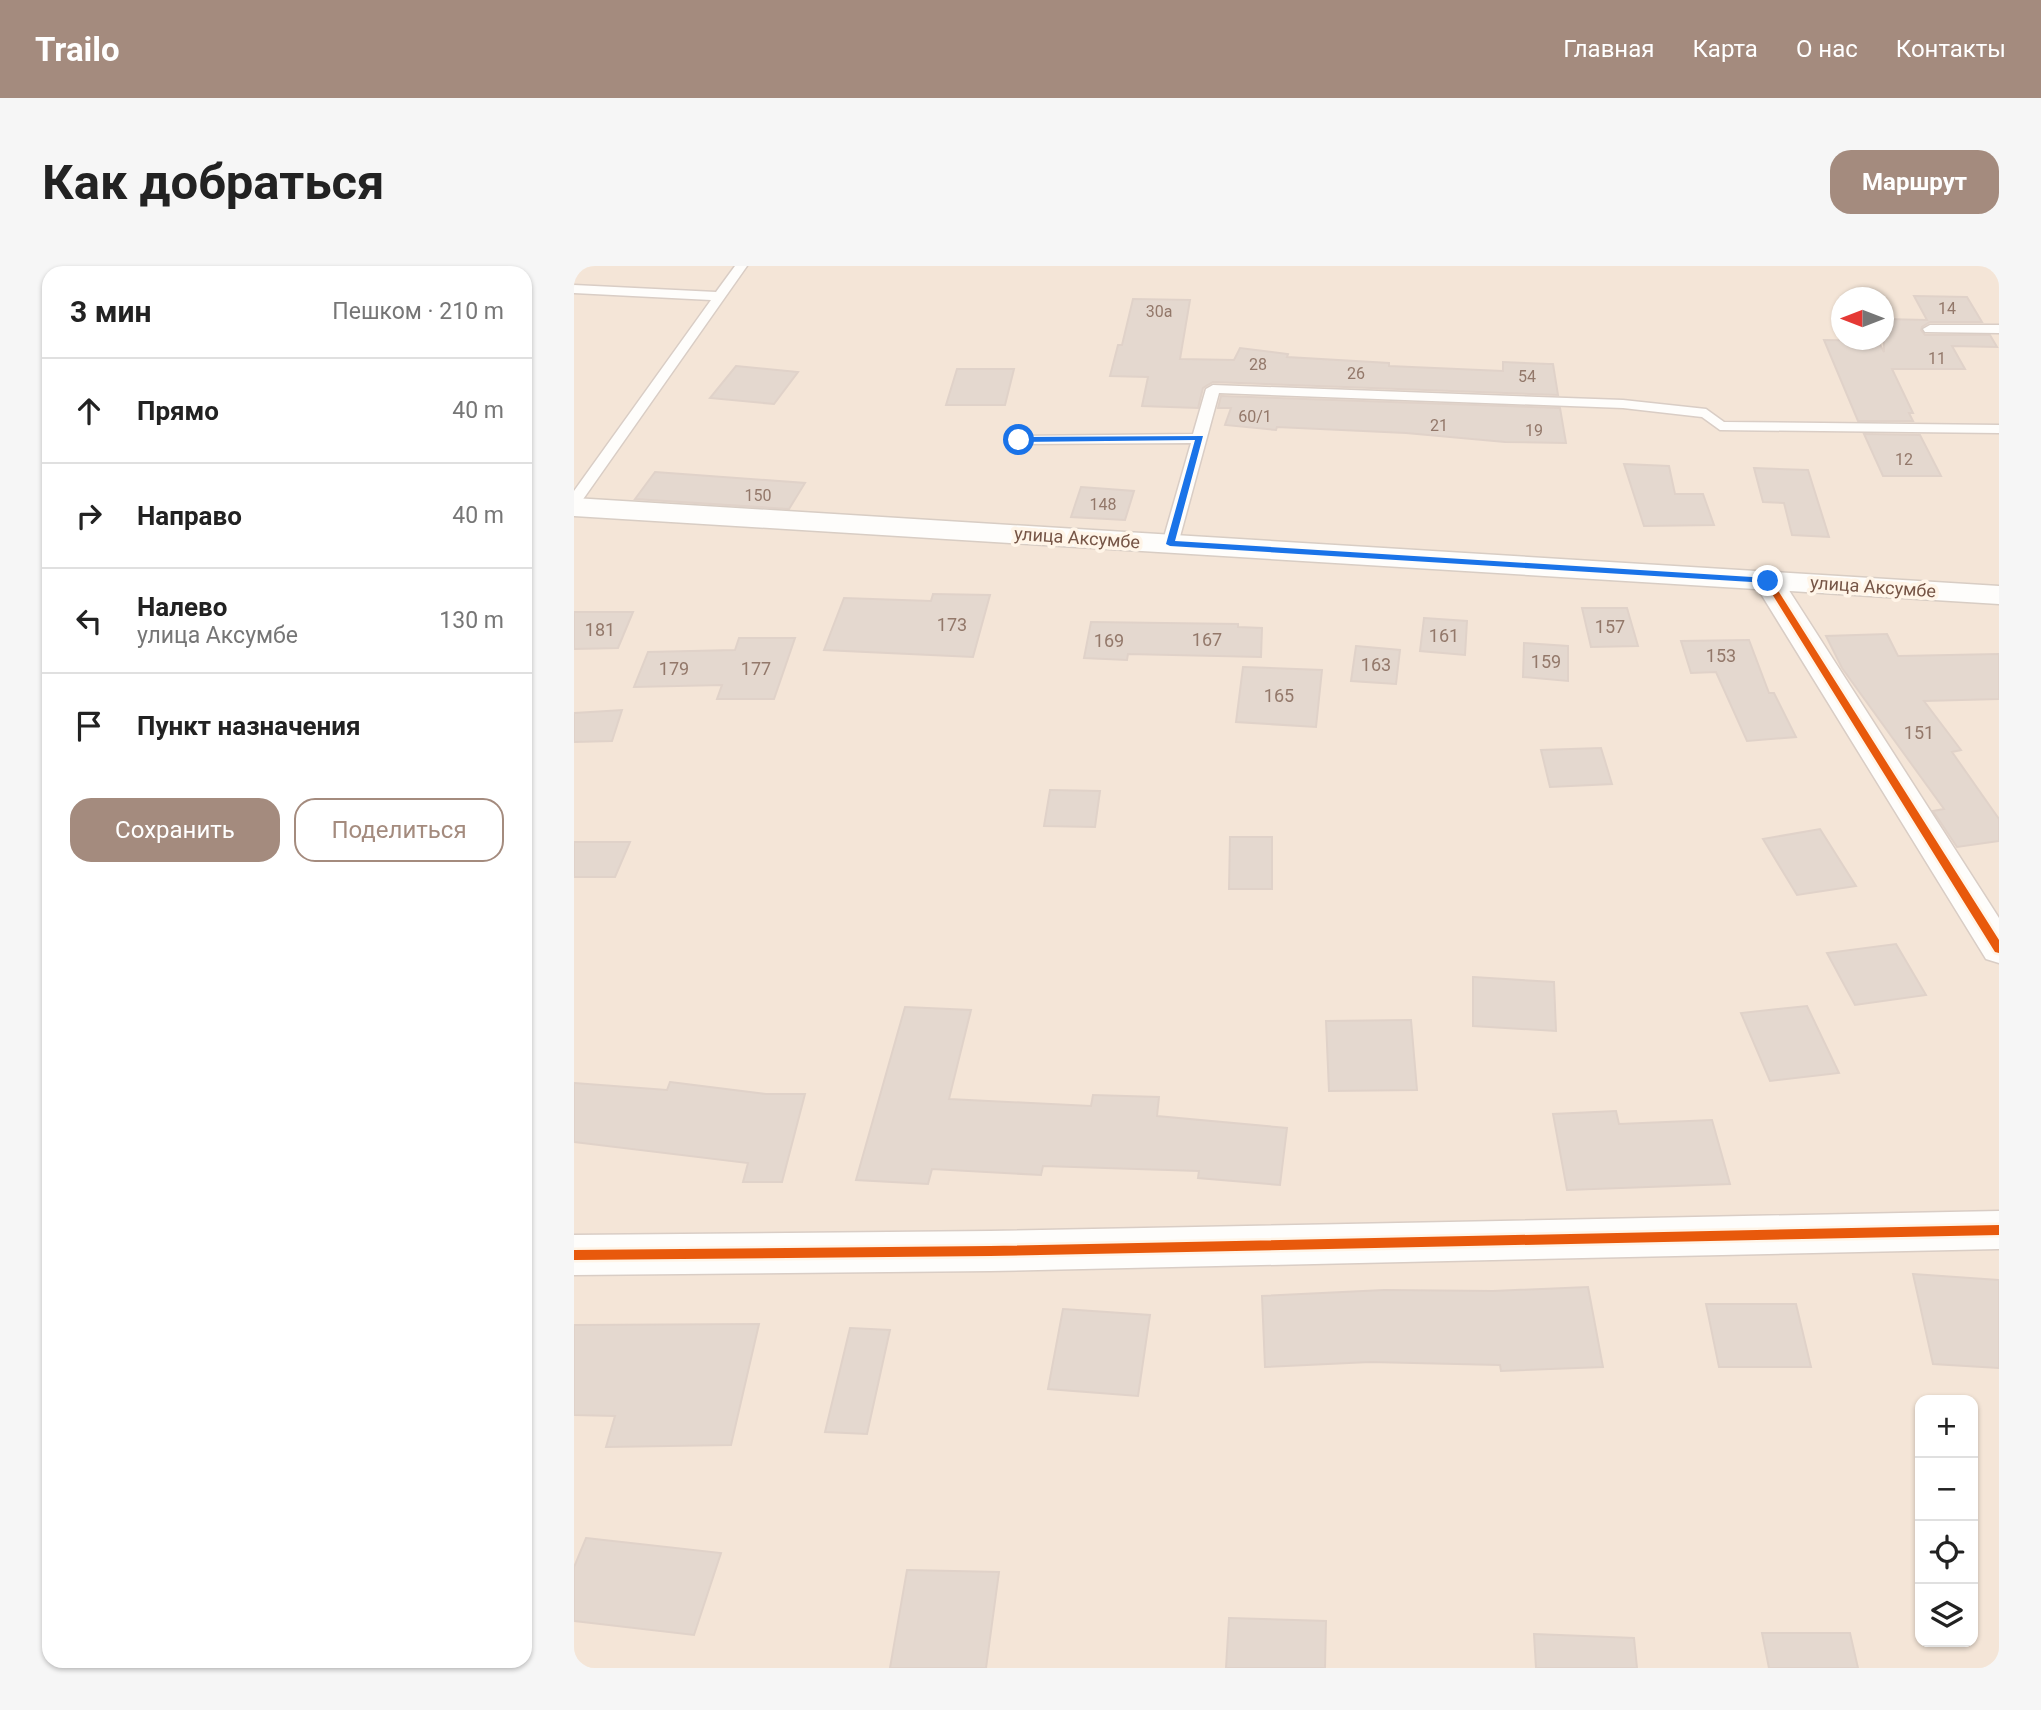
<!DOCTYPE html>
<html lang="ru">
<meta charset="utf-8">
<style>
body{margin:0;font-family:Roboto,sans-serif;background:#f6f6f6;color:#222}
.controls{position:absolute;right:21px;bottom:21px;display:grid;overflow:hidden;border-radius:14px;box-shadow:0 2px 5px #0004}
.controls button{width:63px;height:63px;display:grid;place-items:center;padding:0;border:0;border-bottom:2px solid #e0e0e0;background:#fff;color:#222;font:35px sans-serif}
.compass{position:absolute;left:1257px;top:21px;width:63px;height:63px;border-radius:50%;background:#fff;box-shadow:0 2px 5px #0004;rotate:270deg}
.stop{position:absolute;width:21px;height:21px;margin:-16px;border:5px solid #1a73e8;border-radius:50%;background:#fff}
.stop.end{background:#1a73e8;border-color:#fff;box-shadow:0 2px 7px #0008}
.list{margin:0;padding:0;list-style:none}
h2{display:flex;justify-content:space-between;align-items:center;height:91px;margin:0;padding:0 28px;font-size:30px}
h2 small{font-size:23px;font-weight:400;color:#767676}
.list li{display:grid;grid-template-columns:46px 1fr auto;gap:21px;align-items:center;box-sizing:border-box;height:105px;padding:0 28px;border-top:2px solid #e0e0e0}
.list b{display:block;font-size:26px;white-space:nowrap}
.list p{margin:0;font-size:23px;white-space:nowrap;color:#767676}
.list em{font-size:23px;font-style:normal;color:#767676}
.actions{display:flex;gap:14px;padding:21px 28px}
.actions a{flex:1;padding:16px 0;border:2px solid #a48b7e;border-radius:21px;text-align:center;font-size:24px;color:#a48b7e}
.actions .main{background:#a48b7e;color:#fff}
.icon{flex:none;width:38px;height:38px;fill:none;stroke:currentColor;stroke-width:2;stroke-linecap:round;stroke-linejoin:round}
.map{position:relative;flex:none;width:1425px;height:1402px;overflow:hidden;border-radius:21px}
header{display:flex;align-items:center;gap:42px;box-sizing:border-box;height:98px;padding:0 35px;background:#a48b7e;color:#fff}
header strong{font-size:33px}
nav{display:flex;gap:38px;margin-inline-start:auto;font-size:24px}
.intro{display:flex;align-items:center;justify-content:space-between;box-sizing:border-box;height:168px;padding:0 42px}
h1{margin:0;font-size:49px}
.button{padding:18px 32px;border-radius:21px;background:#a48b7e;color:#fff;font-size:24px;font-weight:700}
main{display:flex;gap:42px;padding:0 42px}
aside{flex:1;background:#fff;border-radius:21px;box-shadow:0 2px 5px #0004}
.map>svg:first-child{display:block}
.residential{fill:#f4e5d7;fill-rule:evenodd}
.building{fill:#e4d8cf;stroke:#e0d2c9;stroke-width:2}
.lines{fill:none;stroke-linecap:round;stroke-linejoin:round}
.service-casing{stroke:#d9cdc5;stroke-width:3}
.minor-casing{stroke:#d9cdc5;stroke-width:3}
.secondary-casing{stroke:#d8cdc4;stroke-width:3}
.service{fill:#fefdfb;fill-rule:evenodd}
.minor{fill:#fefdfb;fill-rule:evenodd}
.secondary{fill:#fefdfb;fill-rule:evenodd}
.cycleway-casing{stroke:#fff5e8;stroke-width:5}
.cycleway{fill:#e8590c;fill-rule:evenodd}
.route{fill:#1a73e8}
.labels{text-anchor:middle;stroke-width:7;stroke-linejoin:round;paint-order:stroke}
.far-number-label{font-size:16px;fill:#93786a}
.far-street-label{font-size:18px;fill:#765546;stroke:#fff5e8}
.number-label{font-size:18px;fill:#93786a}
</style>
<header>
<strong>Trailo</strong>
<nav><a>Главная</a><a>Карта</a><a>О нас</a><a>Контакты</a></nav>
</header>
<div class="intro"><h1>Как добраться</h1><a class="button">Маршрут</a></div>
<main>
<aside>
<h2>3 мин<small>Пешком · 210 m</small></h2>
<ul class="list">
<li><svg class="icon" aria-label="ahead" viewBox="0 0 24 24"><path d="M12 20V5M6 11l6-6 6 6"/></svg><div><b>Прямо</b></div><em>40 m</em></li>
<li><svg class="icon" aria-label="right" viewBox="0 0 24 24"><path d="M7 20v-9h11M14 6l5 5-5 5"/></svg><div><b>Направо</b></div><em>40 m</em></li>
<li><svg class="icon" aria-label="left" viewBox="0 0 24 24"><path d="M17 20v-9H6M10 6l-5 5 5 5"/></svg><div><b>Налево</b><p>улица Аксумбе</p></div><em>130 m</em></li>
<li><svg class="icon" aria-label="arrive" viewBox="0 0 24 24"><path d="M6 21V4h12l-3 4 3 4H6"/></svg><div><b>Пункт назначения</b></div></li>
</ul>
<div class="actions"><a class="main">Сохранить</a><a>Поделиться</a></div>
</aside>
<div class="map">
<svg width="1425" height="1402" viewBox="0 0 1425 1402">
<rect width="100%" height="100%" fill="#f8f0e7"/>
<path class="residential" d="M0,0h1425v1402h-1425zM1268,32h42v42h-42zM1346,1134h53v242h-53z"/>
<path class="building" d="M1340,30l53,1 15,25h-52l-8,5 -1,3 4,5h65l7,12 -45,-1 13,23h-73l21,44h-4l4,8h-55l-34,-81 54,1 6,11v-33l43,1z
M559,33l57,1 -10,59 54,1 6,-12 48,6 -1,3 102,6v3l114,5v-9l46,2h4l5,31 -345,-13 -10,6 -5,20 -56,-2 6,-29 -38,-1 8,-31h4z
M162,100l62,6 -24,32 -64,-6z
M383,103h57l-9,36h-59z
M647,130l339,12 6,35 -61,-1 -99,-9 -129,-6 -1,3 -51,-5 6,-17h-13z
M1290,168l56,1 21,41h-58z
M1050,198l45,2 6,28h28l11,31 -70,1z
M1180,202l54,2 21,67 -37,-2 -8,-32 -21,-1z
M81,206l150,11 -16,26 -154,-10z
M507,221l53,4 -9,29 -54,-3z
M359,328l57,1 -17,62 -149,-7 20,-52 87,3z
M1008,342h45l11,38 -47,1z
M0,346h59l-15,36 -44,1z
M850,352l43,3 -2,34 -45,-4z
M517,356l147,2v3l24,1 -1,29 -133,-3 -1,6 -43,-2z
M1313,368l11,22 101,-2v45l-75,2 37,49 -9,2 47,67v22l-42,6 -24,-36 11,-2 -102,-141 -16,-32z
M165,372h56l-21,61h-57l5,-14 -88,2 14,-35 87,-2z
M1175,374l20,53h5l22,44 -49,4 -31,-69 -25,1 -10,-32z
M950,377l44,3v35l-45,-4z
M782,380l44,4 -4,34 -45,-3z
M669,401l79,3 -6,57 -80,-5z
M48,444l-10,31 -38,1v-29z
M1027,482l11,36 -62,3 -9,-37z
M476,524l50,1 -5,36 -51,-1z
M1246,563l36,57 -59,9 -34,-56z
M656,571h42v52h-43z
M0,576h56l-15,35h-41z
M1322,678l30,51 -71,10 -28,-52z
M899,711l81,5 2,49 -83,-5z
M1233,740l32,67 -69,8 -29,-68z
M331,741l66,3 -22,89 142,7 2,-11 66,2 -2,19 130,12 -7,57 -82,-7 1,-7 -156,-5 -2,9 -109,-6 -4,15 -72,-4z
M837,754l6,70 -88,1 -3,-70z
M96,816l96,12h39l-23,88h-39l5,-19 -174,-21v-59l93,7z
M1042,845l3,13 93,-4 18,64 -163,6 -14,-76z
M1339,1008l86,6v88l-66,-4z
M1014,1021l15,80 -102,4 -1,-6 -130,-3 -105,5 -3,-71 122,-6 109,1z
M1132,1038h90l15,63h-92z
M489,1043l87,6 -12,81 -90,-7z
M185,1058l-28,121 -125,2 9,-31 -41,-1v-90z
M276,1062l40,2 -23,104 -42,-2z
M12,1272l135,15 -27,82 -120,-14v-54z
M333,1304l92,2 -13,96h-96z
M655,1352l97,3 -1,47h-99z
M1188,1367h88l8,35h-89z
M960,1368l100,4 3,30h-101z"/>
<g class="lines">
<defs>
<path id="service" d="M161,0h12l-168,239 -5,2v-16l137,-191 -137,-7v-8l142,7z
M1356,59h69v8l-74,-1 -2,-3z
M639,119l410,15 83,9 18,13 275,3v8l-279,-3 -18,-13 -79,-9 -404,-15 -41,151 -8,5 -8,-5 29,-101 -172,1 -7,-4 7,-4 174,-2 13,-45z"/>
<path id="minor" d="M1194,306l11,3 4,6 216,337v45l-13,-4 -233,-378 4,-6z
M1425,945v38l-1009,22 -416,4v-40l416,-4z"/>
<path id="secondary" d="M0,232l1425,88v18l-1425,-88z"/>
</defs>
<use href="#service" class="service-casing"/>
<use href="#minor" class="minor-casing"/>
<use href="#secondary" class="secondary-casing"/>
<use href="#service" class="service"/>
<use href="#minor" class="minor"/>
<use href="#secondary" class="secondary"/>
<defs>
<path id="cycleway" d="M1191,313h6l1,2 227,359v13l-4,-1 -231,-371z
M1425,959v10l-1009,21 -416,4v-10l416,-4z"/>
</defs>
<use href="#cycleway" class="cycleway-casing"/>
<use href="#cycleway" class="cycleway"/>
</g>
<path class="route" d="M629,170l-28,105 593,37 4,3 -4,2 -598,-37 -4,-2 29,-104 -176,2 -4,-2 4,-3z"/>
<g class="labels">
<g class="far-number-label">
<text x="1373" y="48">14</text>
<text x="585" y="51">30а</text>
<text x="1363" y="98">11</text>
<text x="684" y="104">28</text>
<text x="782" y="113">26</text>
<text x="953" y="116">54</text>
<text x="681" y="156">60/1</text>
<text x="865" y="165">21</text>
<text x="960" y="170">19</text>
<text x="1330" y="199">12</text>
<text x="184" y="235">150</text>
<text x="529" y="244">148</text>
</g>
<g class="far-street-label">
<text transform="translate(503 272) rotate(4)" y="6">улица Аксумбе</text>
<text transform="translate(1299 321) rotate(4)" y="6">улица Аксумбе</text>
</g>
<g class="number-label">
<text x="378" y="365">173</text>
<text x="1036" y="367">157</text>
<text x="26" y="370">181</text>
<text x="870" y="376">161</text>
<text x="633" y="380">167</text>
<text x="535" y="381">169</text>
<text x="1147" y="396">153</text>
<text x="972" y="402">159</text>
<text x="802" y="405">163</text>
<text x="100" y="409">179</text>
<text x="182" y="409">177</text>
<text x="705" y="436">165</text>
<text x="1345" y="473">151</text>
</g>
</g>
</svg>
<div class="controls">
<button>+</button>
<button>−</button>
<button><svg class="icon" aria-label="locate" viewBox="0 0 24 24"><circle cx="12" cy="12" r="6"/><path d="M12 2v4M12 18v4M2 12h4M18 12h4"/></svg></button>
<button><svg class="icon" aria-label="layers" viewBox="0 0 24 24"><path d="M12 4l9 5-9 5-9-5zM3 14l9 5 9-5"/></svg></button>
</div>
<svg class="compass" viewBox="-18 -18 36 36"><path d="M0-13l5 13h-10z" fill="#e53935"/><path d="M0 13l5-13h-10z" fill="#767676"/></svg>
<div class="stop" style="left:445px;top:174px"></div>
<div class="stop end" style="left:1194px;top:315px"></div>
</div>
</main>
